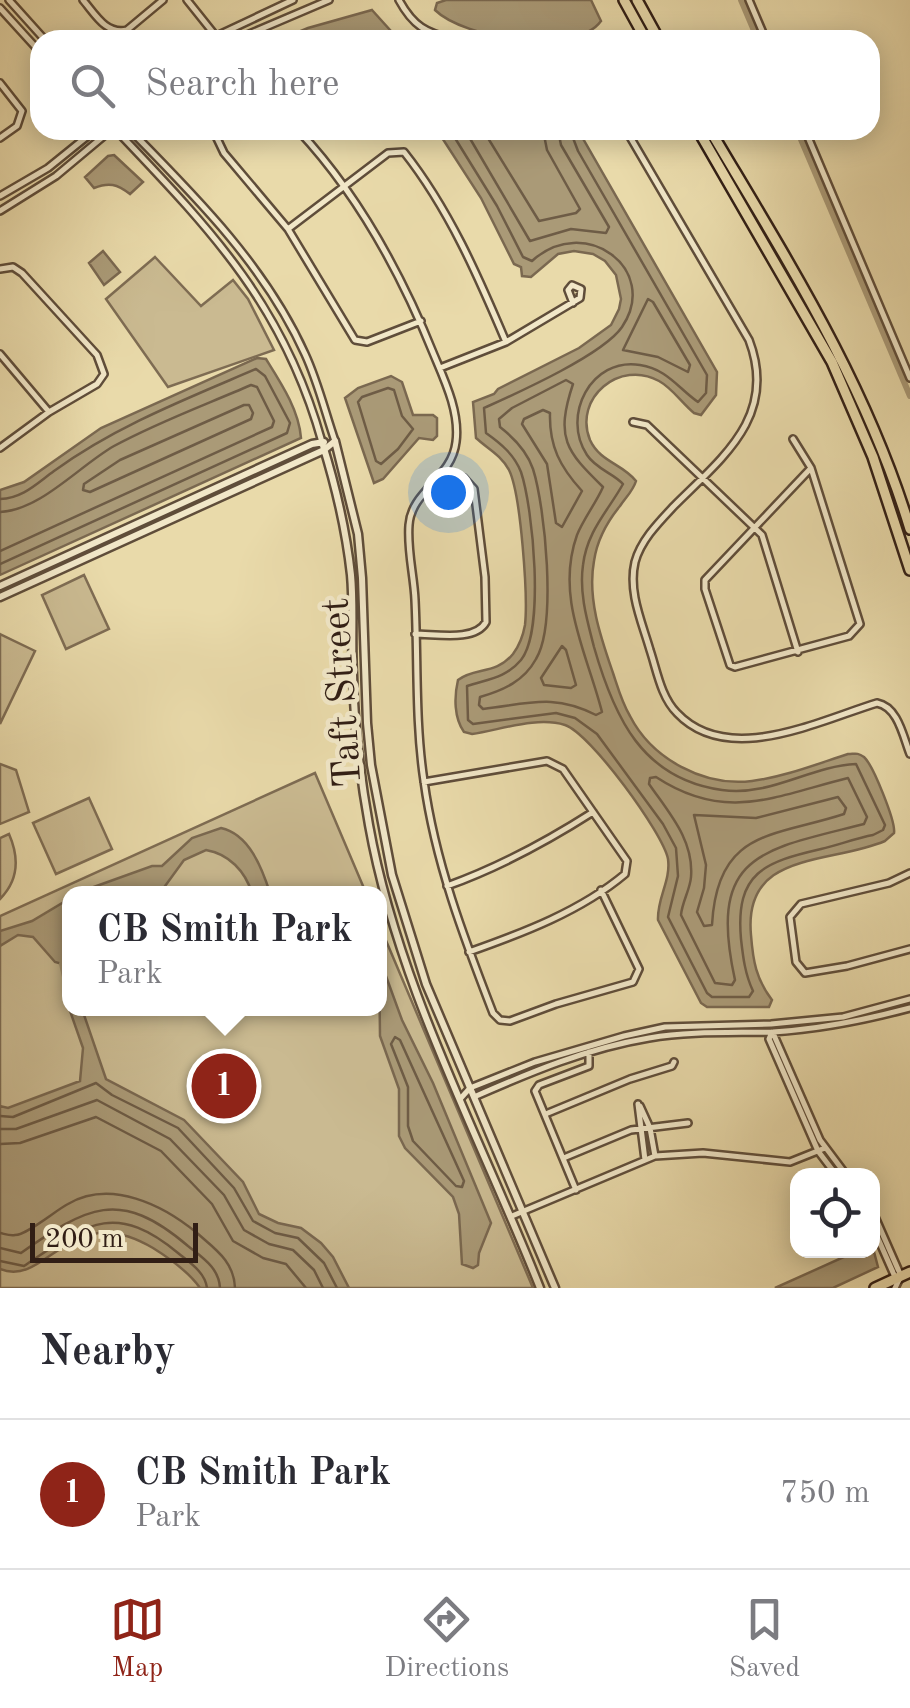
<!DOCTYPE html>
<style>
body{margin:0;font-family:"Old Standard TT",serif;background:#f2f2f3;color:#2b2b33}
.controls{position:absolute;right:30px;bottom:30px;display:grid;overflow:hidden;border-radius:20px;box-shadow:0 5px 25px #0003}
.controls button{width:90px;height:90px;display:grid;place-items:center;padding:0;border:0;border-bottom:2px solid #e1e1e2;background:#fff;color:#2b2b33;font:50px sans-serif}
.scale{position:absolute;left:30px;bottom:25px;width:168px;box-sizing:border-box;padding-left:10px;border:5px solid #311e15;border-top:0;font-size:28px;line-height:35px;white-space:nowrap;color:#311e15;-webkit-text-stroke:8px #f1e7c8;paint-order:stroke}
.you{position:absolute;left:448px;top:492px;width:35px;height:35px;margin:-25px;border:8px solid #fff;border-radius:50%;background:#1a73e8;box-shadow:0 0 0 15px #1a73e833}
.badge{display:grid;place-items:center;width:65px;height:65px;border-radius:50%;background:#8f2418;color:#fff;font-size:32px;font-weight:700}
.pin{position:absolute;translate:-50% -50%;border:5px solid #fff;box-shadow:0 2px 10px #0006}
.popup{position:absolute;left:62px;top:886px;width:325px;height:130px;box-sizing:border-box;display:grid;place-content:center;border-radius:20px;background:#fff;filter:drop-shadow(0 2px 8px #0005);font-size:32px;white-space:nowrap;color:#7c7c81}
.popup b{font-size:38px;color:#2b2b33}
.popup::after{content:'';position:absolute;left:50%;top:100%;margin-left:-20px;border:20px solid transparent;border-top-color:#fff}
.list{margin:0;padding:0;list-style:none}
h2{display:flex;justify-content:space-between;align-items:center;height:130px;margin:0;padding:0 40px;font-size:42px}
h2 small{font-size:32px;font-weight:400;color:#7c7c81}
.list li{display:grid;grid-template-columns:65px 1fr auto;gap:30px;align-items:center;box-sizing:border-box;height:150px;padding:0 40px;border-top:2px solid #e1e1e2}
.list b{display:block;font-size:38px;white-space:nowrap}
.list p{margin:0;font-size:32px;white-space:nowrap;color:#7c7c81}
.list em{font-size:32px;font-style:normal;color:#7c7c81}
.icon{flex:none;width:55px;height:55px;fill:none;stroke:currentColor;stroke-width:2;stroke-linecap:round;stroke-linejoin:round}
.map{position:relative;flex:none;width:910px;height:1288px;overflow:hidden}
.search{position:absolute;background:#fff;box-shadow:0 5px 25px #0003;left:30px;right:30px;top:30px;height:110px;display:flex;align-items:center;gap:25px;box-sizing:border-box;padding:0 35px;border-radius:30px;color:#7c7c81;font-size:38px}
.sheet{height:280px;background:#fff}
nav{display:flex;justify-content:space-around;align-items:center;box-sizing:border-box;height:140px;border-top:2px solid #e1e1e2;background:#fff;font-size:28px;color:#7c7c81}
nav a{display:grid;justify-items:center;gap:5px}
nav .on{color:#8f2418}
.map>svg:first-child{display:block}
.green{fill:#caba91;stroke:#7e6c53;stroke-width:2.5}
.water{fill:#aa9a77;stroke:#7a6850;stroke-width:2.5}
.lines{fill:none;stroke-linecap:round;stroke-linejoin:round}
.shore{stroke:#6e5c46;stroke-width:2.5}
.canal{stroke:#aa9a77;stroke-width:6}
.minor-casing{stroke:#5f4d3a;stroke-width:10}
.tertiary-casing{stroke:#5f4d3a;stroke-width:11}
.primary-casing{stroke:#311e15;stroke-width:14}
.trunk-casing{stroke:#311e15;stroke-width:14}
.minor{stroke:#f1e7c8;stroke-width:5}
.tertiary{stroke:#f1e7c8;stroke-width:6}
.primary{stroke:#e9daaa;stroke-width:9}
.trunk{stroke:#e9daaa;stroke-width:9}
.labels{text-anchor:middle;stroke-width:9;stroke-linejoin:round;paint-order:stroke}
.street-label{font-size:40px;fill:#311e15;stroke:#f1e7c8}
</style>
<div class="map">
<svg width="910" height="1288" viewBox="0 0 910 1288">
<rect width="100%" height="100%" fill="#e9daaa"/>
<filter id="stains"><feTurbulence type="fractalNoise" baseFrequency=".002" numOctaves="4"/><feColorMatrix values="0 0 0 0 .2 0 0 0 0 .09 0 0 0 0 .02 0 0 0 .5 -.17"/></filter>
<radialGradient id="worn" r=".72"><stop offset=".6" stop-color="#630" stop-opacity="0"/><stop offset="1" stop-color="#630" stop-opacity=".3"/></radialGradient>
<path class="green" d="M155,257l46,49 32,-26 15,19 26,51 -106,37 -62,-88z
M84,575l25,54 -43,20 -24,-54z
M0,634l35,17 -35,73z
M0,764l16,6 13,42 -29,12z
M315,773l51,120 -297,1v114h310v-84l154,364h-533v-372z
M89,798l23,51 -56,25 -23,-51z
M9,834c10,23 10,46 -9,65v-61z"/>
<path class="water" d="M446,0h145l10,21c-26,36 -138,17 -166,-11l2,-7z
M372,10l27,30h-120l29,-12z
M437,130h141l139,242 -1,23 -15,20 -7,-2c-12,-10 -22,-25 -35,-32 -39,-22 -86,17 -69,59 10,22 33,24 46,41 -3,10 -10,16 -16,25 -13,16 -23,34 -26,55 -7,38 7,77 19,112 5,15 9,30 17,43 22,43 74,71 122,65 32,-4 65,-17 96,-27 7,0 9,-2 16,3 9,8 32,65 30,76l-9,8c-56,24 -142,9 -134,94 2,26 5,44 21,65l-3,7h-62l-6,-4 -43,-83c-1,-22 13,-39 10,-61 -5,-26 -78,-126 -103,-134 -28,-9 -65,5 -93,9l-8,-2c-10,-14 -10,-35 -6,-52 16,-13 38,-5 55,-26 6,-8 10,-18 12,-29 3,-28 -4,-131 -16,-155 -8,-15 -21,-21 -33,-32l-3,-36 21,-8 4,-5 81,-41 32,-23 8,-16 2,-10 -5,-24 -11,-14 -12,-7 -19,-3 -16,3 -27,23 -9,-1 -1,-9 -7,-3 -33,-66z
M114,155l29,27 -13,12c-13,-10 -21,-12 -36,-6l-9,-11 23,-21z
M103,251l17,21 -16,13 -15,-22z
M257,358l9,1c15,24 33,51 35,79l-301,137v-85l24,-8 77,-54z
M391,376l11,6 11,33h20l4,3v18l-4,4 -14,-2 -36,41 -9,4 -29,-85 13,-10z
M221,828c28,6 41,40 49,65h-18c-7,-22 -23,-39 -46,-43l-22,10 -24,33h-83l75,-27h10l30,-28z
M69,899v39l-4,4 1,19 -4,3 -7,-2 -22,-25 -15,-2 -18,11v-15l32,-10z
M379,957l23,63 31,63 58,140 -12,30 -1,12 -5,3 -11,-4 -3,-50 -6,-17 -48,-49 -6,-12v-47l-19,-53z
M69,1008l13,1 24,70 78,41 59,62 16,32 19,9 23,5 20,15 12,14 16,31h-149c-11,-16 -31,-30 -47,-40 -84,-50 -105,40 -153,21v-163l8,2 72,-27 3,-33z
M873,1248l5,19 -45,21h-58l82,-37z"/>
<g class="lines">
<path class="shore" d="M450,130l47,76 26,51 9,4c52,-48 129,8 90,66 -19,28 -107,67 -138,81l2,25c14,10 28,21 35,39 12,36 24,158 0,188 -15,18 -33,19 -54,26l1,34 5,4 83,-11 19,5 22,16 66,90 13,24 2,28 -10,41 39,76 5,4h37l4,-6c-8,-17 -10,-34 -12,-52 -6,-67 24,-77 80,-90 18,-4 35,-11 52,-14l10,-5 2,-5 -29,-61c-46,2 -86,33 -134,26 -80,-11 -108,-73 -128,-143 -7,-27 -15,-54 -11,-82 4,-34 25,-54 40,-81 -10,-11 -27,-15 -36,-29 -26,-39 4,-98 53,-90 27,4 38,23 58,37l8,-9 1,-18 -129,-224 -8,-21
M465,130l65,111 41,-12 35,4 3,-6 -48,-82 -3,-15
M483,130l56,91 37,-8 4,-4 -33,-59 -4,-20
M648,299l5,3 37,63 -2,7 -30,-15 -35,-7z
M566,380l7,4c-18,54 -7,67 30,103 -7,16 -19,31 -26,48 -22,62 10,118 25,177l-6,3c-43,-22 -68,-11 -113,-6l-4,-4 1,-8c24,-7 44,-16 56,-38 21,-35 9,-152 -3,-190 -6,-18 -19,-31 -33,-42l-1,-8 13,-11z
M388,388l6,2 8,26 11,13 -15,20 -17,15 -5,-3 -18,-59 4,-5z
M244,405h5l4,8 -2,6 -161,73 -7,-2 1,-6 36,-24z
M543,410l7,3c-1,33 10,54 32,78l-20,36 -6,-4 -9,-59 -25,-40 2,-5z
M0,499c23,-1 36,-15 54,-28 62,-45 132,-72 202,-102l9,7 25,47 -3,10 -287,131
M0,512c41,-2 79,-46 114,-66 44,-24 91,-41 137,-61l6,2 17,34 -2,6 -272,124
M562,646l4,4 10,35 -5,3 -27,-3 -3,-7z
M650,778l6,-1c70,46 119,19 192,1l19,39 -3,7c-102,26 -157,29 -129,156l-3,5 -17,-2 -34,-68c1,-13 9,-25 10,-38 3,-37 -22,-64 -42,-93z
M838,797l8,11 -2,6c-70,23 -127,15 -132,111l-8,1 -7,-14 7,-24 2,-23 -12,-50 62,3z
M395,1037l5,3 64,141 -2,6 -6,-1 -43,-45 -5,-15v-39l-17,-43z
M0,1116l13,1 83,-34 16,12 66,33 56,60 19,33 22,12 23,5 26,25 13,25
M0,1129h16l81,-29 73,39 54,56 20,35 25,14 24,6 21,20 9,18
M0,1144l20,-1 76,-26 65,34 51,53 21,37 30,17 23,6 20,24
M0,1233c5,1 10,3 15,2 12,0 41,-25 53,-31 43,-25 95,1 129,29 18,16 37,28 38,55
M0,1248l21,5c66,-46 98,-66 167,-7 15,12 31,22 32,42
M0,1261l24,5c60,-40 89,-67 154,-13 12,10 27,19 29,35"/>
<path class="canal" d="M741,0l17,40
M797,130l113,266
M62,964l7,30"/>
<defs>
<path id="minor" d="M9,0l36,40
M83,0c12,14 23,35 44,30l36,-30
M187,0l32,40
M399,0c14,26 27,33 56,40
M749,0l17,40
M0,8l40,44
M208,40l85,-40
M235,40l94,-40
M0,83l22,28 -5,15 -17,12
M116,130c95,100 168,175 206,312
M130,130c66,67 136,137 175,224 13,28 20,58 30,87
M213,130l11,23 64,76 67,111 12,2 54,-21
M298,130c61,65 103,143 136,225 11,26 26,58 22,87 -4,36 -45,49 -47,83 -2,25 5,51 6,75 3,61 0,121 9,181 11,81 40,157 69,232l7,7 10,1 46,-17 77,-22 6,-13 -38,-79
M626,130l123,210c29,76 -26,117 -75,166 -15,16 -33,34 -39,56 -7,30 7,60 15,88 7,21 11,47 27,63 51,54 141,8 200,-10 21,4 26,33 33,51
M805,130l105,248
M0,196l48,-28 47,-38
M0,211l56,-35 55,-46
M288,229l100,-76 16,-1c45,57 74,124 102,190
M0,269l13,-2 9,6 75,82 7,19 -7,10 -48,28 -49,36
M0,354l49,58
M440,368l66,-26 74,-44 1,-9 -9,-4 -4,5 5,13
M633,422l14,3 115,110 36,117
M793,439l18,29 49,156 -11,12 -114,31 -5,-2 -25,-76v-9l106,-112
M415,634c21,0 60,8 71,-12l-1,-45 -11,-88 -10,-11 -19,-6
M424,782l123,-21 16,8 64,92 -2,13c-44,37 -102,59 -156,78
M910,873l-21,10 -88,21 -11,13 6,45 9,11 42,-7 63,-17
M447,886c53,-19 99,-44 146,-74
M772,1032l-3,7 49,112 19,25
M773,1033l47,107 27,36
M474,1097c57,-25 114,-49 175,-59 42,-7 82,-5 124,-6 47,-3 92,-12 137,-24
M461,1098l9,-10 65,-26 89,-26 41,-9 106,-3 72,-7 67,-18
M638,1104l7,56
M640,1106l10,22 5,28
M548,1113l82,-34 42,-13 2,-4
M566,1157l65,-27 57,-7
M576,1190l-41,-99 4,-6 50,-19v-14
M872,1210l29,66 -6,12
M512,1216l143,-60 48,-3 87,9 35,-14
M872,1225l23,52"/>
<path id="tertiary" d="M335,441l23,93 4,44 5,145 4,42 21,110 34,109 129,304
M322,442c14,45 24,87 29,133 3,33 0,66 2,99 1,51 7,101 16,151 29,162 111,311 171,463
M0,586l312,-142 12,-2
M0,597l324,-147 11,-9"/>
<path id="primary" d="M624,0l22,40
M637,0l22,40
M698,130l134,232 41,95 37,113
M710,130c77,130 156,253 200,399"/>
<path id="trunk" d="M875,1288l35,-16"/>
</defs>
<use href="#minor" class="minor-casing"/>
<use href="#tertiary" class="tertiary-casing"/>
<use href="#primary" class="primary-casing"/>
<use href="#trunk" class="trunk-casing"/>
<use href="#minor" class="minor"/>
<use href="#tertiary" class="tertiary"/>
<use href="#primary" class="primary"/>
<use href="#trunk" class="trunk"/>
</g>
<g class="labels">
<g class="street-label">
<text transform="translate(340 693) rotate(-94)" y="14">Taft Street</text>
</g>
</g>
<rect width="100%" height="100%" filter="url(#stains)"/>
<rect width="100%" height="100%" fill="url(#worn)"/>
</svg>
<div class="controls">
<button><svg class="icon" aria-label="locate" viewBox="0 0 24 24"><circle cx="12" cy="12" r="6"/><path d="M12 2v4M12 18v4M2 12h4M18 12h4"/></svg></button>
</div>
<div class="scale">200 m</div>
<div class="you"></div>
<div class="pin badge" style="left:224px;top:1086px">1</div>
<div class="popup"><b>CB Smith Park</b>Park</div>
<div class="search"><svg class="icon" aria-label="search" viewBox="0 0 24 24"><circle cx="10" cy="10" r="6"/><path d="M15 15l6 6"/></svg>Search here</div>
</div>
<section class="sheet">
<h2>Nearby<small></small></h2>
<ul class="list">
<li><span class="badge">1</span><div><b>CB Smith Park</b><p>Park</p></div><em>750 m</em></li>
</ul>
</section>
<nav>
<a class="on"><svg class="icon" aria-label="map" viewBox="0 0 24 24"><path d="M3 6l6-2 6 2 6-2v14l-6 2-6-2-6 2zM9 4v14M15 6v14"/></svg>Map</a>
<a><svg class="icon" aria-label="directions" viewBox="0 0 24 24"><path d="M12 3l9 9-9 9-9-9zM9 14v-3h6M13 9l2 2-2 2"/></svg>Directions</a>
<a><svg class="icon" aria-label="saved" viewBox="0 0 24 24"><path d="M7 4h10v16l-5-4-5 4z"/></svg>Saved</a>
</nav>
